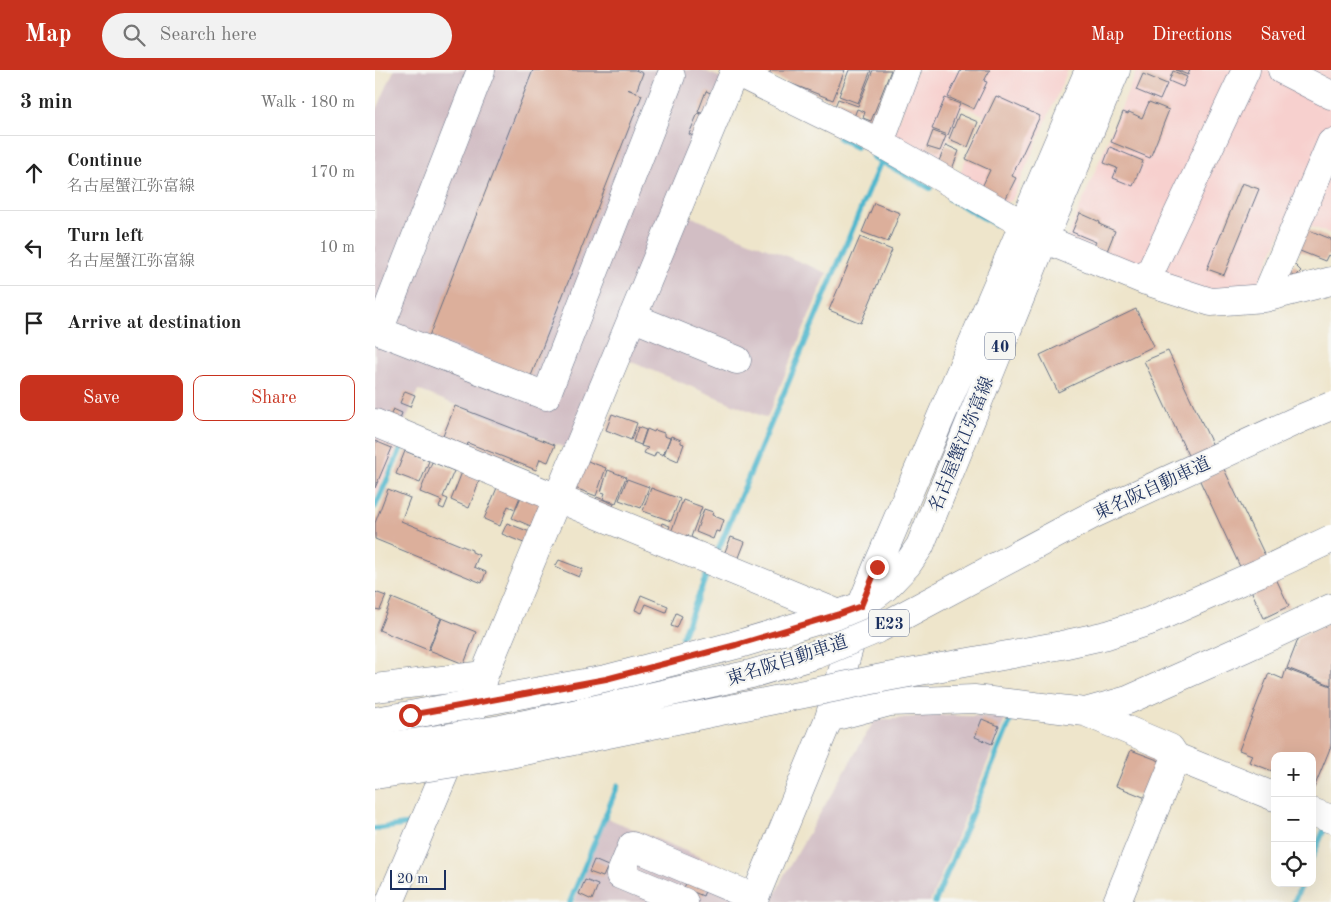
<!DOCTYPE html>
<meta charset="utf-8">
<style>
body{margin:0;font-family:"Old Standard TT","Noto Serif JP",serif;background:#f2f2f2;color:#222}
.controls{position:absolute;right:15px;bottom:15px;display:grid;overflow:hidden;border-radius:10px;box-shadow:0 5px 20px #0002}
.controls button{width:45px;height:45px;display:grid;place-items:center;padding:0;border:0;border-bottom:1px solid #e0e0e0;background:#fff;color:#222;font:25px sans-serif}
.scale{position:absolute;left:15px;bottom:12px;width:56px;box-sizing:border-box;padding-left:5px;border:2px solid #1b2f5e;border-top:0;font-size:14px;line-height:18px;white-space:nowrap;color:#1b2f5e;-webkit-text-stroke:4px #f6f6f2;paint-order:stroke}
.stop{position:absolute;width:15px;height:15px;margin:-11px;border:4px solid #c8321e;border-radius:50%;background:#fff}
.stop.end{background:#c8321e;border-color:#fff;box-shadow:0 1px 5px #0008}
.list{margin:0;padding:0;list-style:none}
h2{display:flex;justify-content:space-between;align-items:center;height:65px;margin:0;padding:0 20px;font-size:21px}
h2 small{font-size:16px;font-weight:400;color:#767676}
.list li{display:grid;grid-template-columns:32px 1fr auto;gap:15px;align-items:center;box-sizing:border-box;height:75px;padding:0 20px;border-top:1px solid #e0e0e0}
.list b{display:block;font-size:19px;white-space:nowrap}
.list p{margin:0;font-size:16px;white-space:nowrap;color:#767676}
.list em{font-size:16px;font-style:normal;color:#767676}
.actions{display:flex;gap:10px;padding:15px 20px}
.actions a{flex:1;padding:11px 0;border:1px solid #c8321e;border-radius:10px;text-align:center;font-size:18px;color:#c8321e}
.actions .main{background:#c8321e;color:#fff}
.icon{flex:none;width:28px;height:28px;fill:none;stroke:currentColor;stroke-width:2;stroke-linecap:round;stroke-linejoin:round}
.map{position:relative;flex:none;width:956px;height:832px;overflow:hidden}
header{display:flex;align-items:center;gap:30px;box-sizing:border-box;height:70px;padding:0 25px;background:#c8321e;color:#fff}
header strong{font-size:24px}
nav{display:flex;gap:28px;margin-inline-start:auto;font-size:18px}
.search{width:350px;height:45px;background:#f2f2f2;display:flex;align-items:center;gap:12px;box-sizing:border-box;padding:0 18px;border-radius:28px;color:#767676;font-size:19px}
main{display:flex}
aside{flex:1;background:#fff}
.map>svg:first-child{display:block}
.built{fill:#f7d0ce}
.industrial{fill:#d2bec4}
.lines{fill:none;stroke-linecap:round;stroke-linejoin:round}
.stream{stroke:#4fb7cd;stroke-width:5.5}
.building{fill:#dcaf9b}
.minor-casing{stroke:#656f84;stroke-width:29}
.major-casing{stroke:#656f84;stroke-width:29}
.highway-casing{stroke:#656f84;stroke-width:29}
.minor{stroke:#fff;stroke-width:28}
.major{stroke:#fff;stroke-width:28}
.highway{stroke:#fff;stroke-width:28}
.highway-bridge-casing{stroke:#656f84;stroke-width:29;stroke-linecap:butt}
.highway-bridge{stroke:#fff;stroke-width:28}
.route{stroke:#c8321e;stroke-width:6}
.labels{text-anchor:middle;stroke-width:4.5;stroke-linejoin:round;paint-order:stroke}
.shield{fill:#f6f6f2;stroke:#5d6b8a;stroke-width:1}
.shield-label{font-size:16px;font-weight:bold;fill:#1b2f5e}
.street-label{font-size:18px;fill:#1b2f5e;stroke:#f6f6f2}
</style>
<header>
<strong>Map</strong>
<div class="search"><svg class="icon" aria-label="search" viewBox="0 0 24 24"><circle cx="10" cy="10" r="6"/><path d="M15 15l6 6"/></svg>Search here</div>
<nav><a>Map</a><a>Directions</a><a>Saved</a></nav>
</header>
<main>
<aside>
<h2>3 min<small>Walk · 180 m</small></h2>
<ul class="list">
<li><svg class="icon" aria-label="ahead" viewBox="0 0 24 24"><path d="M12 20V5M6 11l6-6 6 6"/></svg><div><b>Continue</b><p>名古屋蟹江弥富線</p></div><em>170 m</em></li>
<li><svg class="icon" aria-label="left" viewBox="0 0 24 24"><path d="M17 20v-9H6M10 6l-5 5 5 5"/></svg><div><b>Turn left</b><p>名古屋蟹江弥富線</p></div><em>10 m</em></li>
<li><svg class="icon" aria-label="arrive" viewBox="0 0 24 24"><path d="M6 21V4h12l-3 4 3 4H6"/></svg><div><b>Arrive at destination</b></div></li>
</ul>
<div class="actions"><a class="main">Save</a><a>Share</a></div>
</aside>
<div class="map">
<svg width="956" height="832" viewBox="0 0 956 832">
<rect width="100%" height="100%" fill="#f6f6f2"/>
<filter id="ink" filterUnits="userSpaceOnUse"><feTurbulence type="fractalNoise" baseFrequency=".02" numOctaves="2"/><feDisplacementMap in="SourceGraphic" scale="10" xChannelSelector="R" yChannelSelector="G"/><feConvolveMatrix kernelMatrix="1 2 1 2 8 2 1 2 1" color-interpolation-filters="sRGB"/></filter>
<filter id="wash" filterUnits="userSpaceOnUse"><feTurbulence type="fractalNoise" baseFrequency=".0096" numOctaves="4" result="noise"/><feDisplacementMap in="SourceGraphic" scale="20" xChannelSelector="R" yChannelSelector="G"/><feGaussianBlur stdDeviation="1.12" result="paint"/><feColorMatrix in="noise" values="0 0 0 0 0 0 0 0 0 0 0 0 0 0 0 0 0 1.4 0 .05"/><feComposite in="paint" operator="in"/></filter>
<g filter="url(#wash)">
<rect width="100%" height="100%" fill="#eee5cb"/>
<path class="built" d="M542,0h151l-56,130 -9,4 -45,-26 26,-63 -22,-9 -26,60 -45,-26z
M762,0h194v164l-43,-16 -33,73 -55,1 -134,-51z
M0,359l26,10 -26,59z"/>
<path class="industrial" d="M19,0h308l20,8 -154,371 -150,-59 -15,37 -28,-11v-302z
M307,143l145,60 -60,145 -145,-60z
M558,645l73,2 -76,185h-158l11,-25 91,-156z
M232,748l138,58 -11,26h-160z"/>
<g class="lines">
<path class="stream" d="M464,68l17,9
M498,87l57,31
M575,129l45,25
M0,437l28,-63
M341,485l165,-394
M307,567l27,-68
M0,759l35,-5
M937,788l14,-33
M195,832l48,-117
M560,832l75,-180
M919,832l8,-19"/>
</g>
<g id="blocks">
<path class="building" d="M158,0h102l8,3 -7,19 -9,-3 15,6 -111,281 -102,-40z
M396,0h74l-12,30 -64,-25z
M474,0h22l-13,33 -19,-7z
M498,0h18l-20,51 -8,-3 2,-6 -8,-3 -5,13 -20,-8 6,-15 20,7z
M586,0h29l-6,11 3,1 -13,27 -26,-12z
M801,0h14l-2,5z
M798,1l14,6 -4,10 -14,-6z
M768,4l24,10 -7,16 -24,-10z
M331,21l7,3 -8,20 -7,-2z
M621,26l44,20 -28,60 4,2 -11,22 -24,-11 9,-19 -24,-11z
M570,28l15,6 -12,31 -16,-6z
M774,32l20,8 -19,48 -39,-16 12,-30 5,2 1,-2 13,6z
M323,43l5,2 -8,22 -6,-3z
M584,44l19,8 -10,25 -19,-8z
M558,61l13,5 -6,15 -13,-4z
M571,75l13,6 -7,18 -14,-6z
M735,77l33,14 -10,25 -20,-8 4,-10 -13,-5z
M867,113l17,6 -35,86 -17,-6z
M499,133l26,10 -12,29 -26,-10z
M705,143l20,9 -1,2 16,7 -8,20 -15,-2 4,-7 -24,-10z
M929,158l27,11v18l-3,-2 -3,6 -30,-12z
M485,167l32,13 -31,73 -32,-13z
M919,194l7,7 -6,6 -7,-6z
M761,239l18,37 -96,46 -18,-37z
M793,281l121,255 -25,12 -120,-257z
M30,321l10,4 -5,12 -10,-4z
M80,336l100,39 -7,17 -8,-3 -4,11 -68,-27 -1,3 -24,-10z
M18,339l9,4 -3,8 -9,-4z
M237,344l25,9 -6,17 -25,-10z
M263,357l8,3 -5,15 -8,-3z
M272,359l7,3 1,-2 9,3v3l6,2 -7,17 -7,-3 -2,5 -10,-4 2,-4 1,1 1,-2 -7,-2z
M296,366l10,4v3l3,1 -6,17 -14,-6z
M0,371l17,7 -17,40z
M30,381l24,10 -9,22 -24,-9z
M210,390l21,8 -10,28 -21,-8z
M57,392l22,9 -11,26 5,2 -4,10 -5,-2 3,-6 -22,-9z
M233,400l18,7 -10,26 -13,-4 2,-6 -4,-1z
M87,402l18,7 -11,29 -18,-8z
M252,409l22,8 -8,21 -22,-8z
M124,413l23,9 -7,17 -7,-3 -8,20 -16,-7z
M276,418l29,11 -9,22 -28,-10z
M13,419l22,9 -9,23 71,29v2l7,3 -5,12 12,5 -4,11 -107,-44v-16z
M148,422l21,9 -11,26 -21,-9z
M222,427l17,7 -4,9 -17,-7z
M308,430l19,7 -11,30 6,3 -3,8 -8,-3 3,-9 -3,-1 -1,5 -15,-5z
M329,439l9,3 -1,3 12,5 -4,12 -4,-1 -3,8 -17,-7z
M132,453l23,9 -4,12 -24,-10z
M287,453l8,3 -4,9 -8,-3z
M356,467l14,5 -7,18 -14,-6z
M184,490l24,9 -4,8 -24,-10z
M0,522l11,4 -6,14 -5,-1z
M266,525l27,11 -2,6 -20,-8 -4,9 -7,-3z
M17,528l49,20 -13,32 -49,-20z
M301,543l6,3 -5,12 -6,-2z
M67,548l34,14 -12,32 -35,-14z
M956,551v64l-44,-17 12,-31z
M911,599l45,17v60l-17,42 -2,-1v-31h-37v16l-26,-10 3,-7 -13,-5 30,-77 14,6z
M607,649l17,7 -7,18 -17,-7z
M756,680l29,11 -14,37 -30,-12z
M219,790l14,6 -5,11 -14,-5z
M313,808l19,8 -4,10 -19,-8z
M210,810l13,5 -6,15 -13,-6z"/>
</g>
</g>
<g filter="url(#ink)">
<use href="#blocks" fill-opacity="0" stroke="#656f84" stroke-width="1"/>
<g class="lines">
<defs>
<path id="minor" d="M106,0l-102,261 167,65 125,-320
M907,0l49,25
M359,1l146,72 143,81
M505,73l27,-73
M669,169l102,42 65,21 54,-4 66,-17
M771,211l100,-211
M890,228l66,-155
M257,247l105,43
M0,353l464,191
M0,618l109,-13
M710,642l43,-12 115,-51 88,-41
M454,648l61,-16 84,-3 111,13 85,36 6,9 99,40
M937,742l19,7
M15,832l58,-137 28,-62 8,-28 251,-605
M309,832l-64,-27 12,-29 123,52
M378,832l76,-184 32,-112
M742,832l59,-145"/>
<path id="major" d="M487,534l15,-37 212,-497
M0,651l35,-6 196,-36 130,-34 103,-31 22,-8 24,-18 22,-23 13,-19 124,-307 72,-169"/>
<path id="highway" d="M0,678l38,-5
M0,705l42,-6"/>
</defs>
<use href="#minor" class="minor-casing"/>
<use href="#major" class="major-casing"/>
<use href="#highway" class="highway-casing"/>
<use href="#minor" class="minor"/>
<use href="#major" class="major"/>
<use href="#highway" class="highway"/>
<defs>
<path id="highway-bridge" d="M38,673l88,-14 82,-17 168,-38 67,-20 62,-26 216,-115 206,-95 29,-12
M42,699l88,-14 382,-78 175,-32 45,-10 43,-14 109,-48 72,-34"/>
</defs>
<use href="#highway-bridge" class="highway-bridge-casing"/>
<use href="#highway-bridge" class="highway-bridge"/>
</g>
</g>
<g class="lines" filter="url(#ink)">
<path class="route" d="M35,645l196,-36 130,-34 103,-31 22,-8 16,-39"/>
</g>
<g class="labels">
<g class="shield">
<rect x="610" y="262.5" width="30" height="27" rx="4"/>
<rect x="494" y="539.5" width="40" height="27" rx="4"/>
</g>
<g class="shield-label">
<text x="625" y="282">40</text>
<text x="514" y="559">E23</text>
</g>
<g class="street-label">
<text transform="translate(586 374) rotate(-68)" y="6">名古屋蟹江弥富線</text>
<text transform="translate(777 418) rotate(-25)" y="6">東名阪自動車道</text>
<text transform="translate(412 590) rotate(-18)" y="6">東名阪自動車道</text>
</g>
</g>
</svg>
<div class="controls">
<button>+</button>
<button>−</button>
<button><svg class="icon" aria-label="locate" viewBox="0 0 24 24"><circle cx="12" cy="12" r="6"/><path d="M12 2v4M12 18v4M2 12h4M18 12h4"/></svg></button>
</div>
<div class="scale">20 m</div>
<div class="stop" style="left:35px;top:645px"></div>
<div class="stop end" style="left:502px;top:497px"></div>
</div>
</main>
